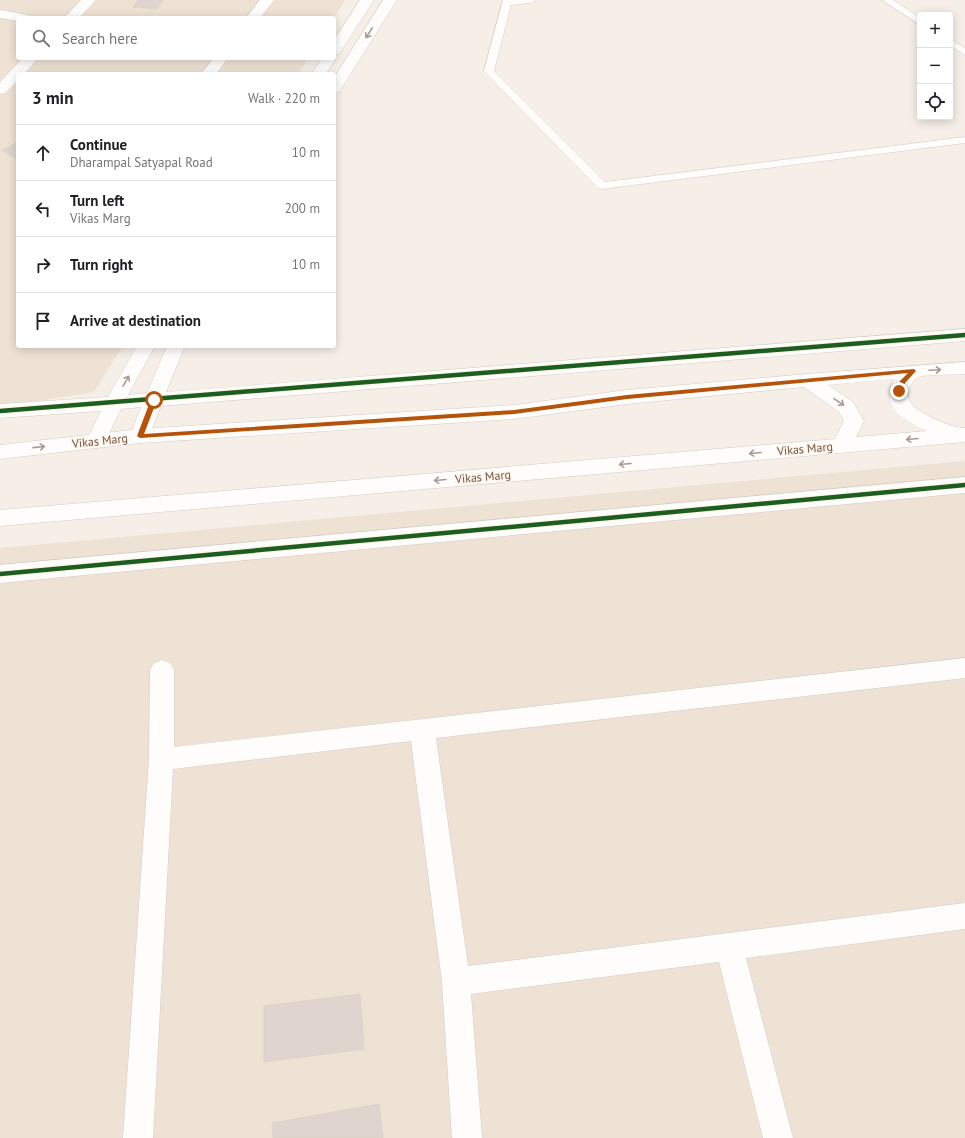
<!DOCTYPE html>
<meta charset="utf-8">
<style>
body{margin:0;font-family:"PT Sans",sans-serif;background:#f6f6f6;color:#202124}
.controls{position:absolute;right:12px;top:12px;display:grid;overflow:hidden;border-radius:4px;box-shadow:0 2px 10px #0003}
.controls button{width:36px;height:36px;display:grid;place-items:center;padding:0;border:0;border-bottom:1px solid #e0e0e0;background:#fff;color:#202124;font:20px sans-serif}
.stop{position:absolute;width:12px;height:12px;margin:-9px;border:3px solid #b45309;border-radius:50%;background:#fff}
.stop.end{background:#b45309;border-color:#fff;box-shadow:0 1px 4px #0008}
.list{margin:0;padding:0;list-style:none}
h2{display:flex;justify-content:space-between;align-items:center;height:52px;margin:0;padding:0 16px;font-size:17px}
h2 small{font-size:13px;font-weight:400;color:#757577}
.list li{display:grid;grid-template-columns:26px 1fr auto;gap:12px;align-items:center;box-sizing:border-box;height:56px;padding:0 16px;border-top:1px solid #e0e0e0}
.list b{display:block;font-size:15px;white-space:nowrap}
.list p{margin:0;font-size:13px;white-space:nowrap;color:#757577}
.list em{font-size:13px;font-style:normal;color:#757577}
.icon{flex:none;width:22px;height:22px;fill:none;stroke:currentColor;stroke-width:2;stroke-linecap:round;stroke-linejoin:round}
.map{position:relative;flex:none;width:965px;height:1138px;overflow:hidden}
.search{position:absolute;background:#fff;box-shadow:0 2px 10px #0003;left:16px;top:16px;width:320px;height:44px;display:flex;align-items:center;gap:10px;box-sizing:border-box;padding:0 14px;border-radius:4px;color:#757577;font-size:15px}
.panel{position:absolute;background:#fff;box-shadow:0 2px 10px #0003;left:16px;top:72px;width:320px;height:276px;border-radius:4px}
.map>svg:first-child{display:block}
.residential{fill:#eee2d5}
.building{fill:#dfd5ce;stroke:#ded2ca}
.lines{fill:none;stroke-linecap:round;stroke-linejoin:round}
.service-casing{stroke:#d4ccc5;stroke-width:1}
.minor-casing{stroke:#d4ccc5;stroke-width:1}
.tertiary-casing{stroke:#d4ccc5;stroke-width:1}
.secondary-casing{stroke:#d4ccc5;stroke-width:1}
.service{fill:#fefdfc;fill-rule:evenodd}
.minor{fill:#fefdfc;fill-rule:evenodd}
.tertiary{fill:#fefdfc;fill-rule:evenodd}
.secondary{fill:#fefdfc;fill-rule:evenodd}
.cycleway-casing{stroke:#fef5e8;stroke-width:7}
.cycleway{stroke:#1b5e20;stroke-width:4.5}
.oneway{stroke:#aa9991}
.route{fill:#b45309}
.labels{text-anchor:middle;stroke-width:3;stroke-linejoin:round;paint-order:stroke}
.street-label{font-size:12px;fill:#72564a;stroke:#fef5e8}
</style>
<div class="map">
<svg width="965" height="1138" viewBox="0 0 965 1138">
<rect width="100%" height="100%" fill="#f5efe8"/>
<path class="residential" d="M0,0h345l-11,18h-316v40h290l-10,16h-280v272h105l-29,46 -94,15z
M965,461v677h-965v-590z"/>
<path class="building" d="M138,0h25l-6,9 -24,-2z
M18,142v18l-16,-10z
M360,994l4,55 -100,13v-56z
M379,1104l4,34h-110l-1,-15z"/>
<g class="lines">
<defs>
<path id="service" d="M503,0h33l-5,3 -20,2 -17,66 111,111 360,-45v6l-363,46 -4,-1 -114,-117z
M882,0h11l27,18v7z
M950,39l15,9v7l-15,-9z"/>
<path id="minor" d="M81,0h15l-17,18h-15z
M260,0h14l-14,18h-14z
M0,10l28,5 2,3h-12v3l-18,-3z
M23,58h15l-14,16h-6v6l-13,13 -5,1v-12z
M214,58h14l-12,16h-15z
M965,658v20l-529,60 32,228 497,-63v26l-219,29 47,180h-30l-44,-176 -248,32 11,144h-30l-10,-156 -31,-241 -238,28 -20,369h-30l26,-379 1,-89 4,-7 8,-3 8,3 4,7v77z"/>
<path id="tertiary" d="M360,0h14l-35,54 -5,1 2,3 -10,16h-14l10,-16h12v-18z
M383,0h14l-56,89 -2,3 -5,1v-15z
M965,329v12l-804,65 -14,35 -7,2 -7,-2 -3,-5 11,-29 -20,2 -18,37 -7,2 -7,-2 -3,-5 15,-30 -101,7v-14l108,-7 29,-51h18l-27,49 19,-2 20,-47h18l-19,46z
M965,477v16l-965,90v-18z"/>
<path id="secondary" d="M965,362v12c-9,1 -39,0 -46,3 -5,2 -8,7 -10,12 -1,3 -2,8 0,11 4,12 45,29 56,28v14l-965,84v-16l835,-71 9,-18 -5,-9 -35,-25 -177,17 -113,15 -374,24 -140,16v-14l140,-16 374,-24 113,-15 180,-16zM894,379c-16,27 11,43 33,52l-71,6 8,-16 -11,-19 -25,-17z"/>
</defs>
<use href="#service" class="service-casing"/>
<use href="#minor" class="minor-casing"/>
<use href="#tertiary" class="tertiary-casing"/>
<use href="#secondary" class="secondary-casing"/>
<use href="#service" class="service"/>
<use href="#minor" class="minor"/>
<use href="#tertiary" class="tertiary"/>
<use href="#secondary" class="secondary"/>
<defs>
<path id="cycleway" d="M0,411l965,-76
M0,574l965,-89"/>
</defs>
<use href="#cycleway" class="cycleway-casing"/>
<use href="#cycleway" class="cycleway"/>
</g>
<defs><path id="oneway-shaft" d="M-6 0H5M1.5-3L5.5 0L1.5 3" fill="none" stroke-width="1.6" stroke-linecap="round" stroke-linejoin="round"/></defs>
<g class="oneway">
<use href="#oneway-shaft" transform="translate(369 33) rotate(122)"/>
<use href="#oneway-shaft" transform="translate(935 370) rotate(-3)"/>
<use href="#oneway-shaft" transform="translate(126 381) rotate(-60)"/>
<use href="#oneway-shaft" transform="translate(839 402) rotate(34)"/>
<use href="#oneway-shaft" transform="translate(912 439) rotate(175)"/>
<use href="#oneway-shaft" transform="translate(39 447) rotate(-6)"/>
<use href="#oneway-shaft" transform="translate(755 453) rotate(175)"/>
<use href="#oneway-shaft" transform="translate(625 464) rotate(175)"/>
<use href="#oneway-shaft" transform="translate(440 480) rotate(175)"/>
</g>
<path class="route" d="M914,369l2,2 -1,1 -10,11 -4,9 -2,1 -3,-2 4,-10 8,-8 -281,26 -113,15 -374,24 -3,-2 14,-37 3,-2h2l1,3 -13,34 370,-24 113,-15z"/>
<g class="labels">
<g class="street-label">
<text transform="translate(100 441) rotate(-6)" y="4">Vikas Marg</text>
<text transform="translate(805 449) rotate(-5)" y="4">Vikas Marg</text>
<text transform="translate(483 477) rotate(-5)" y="4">Vikas Marg</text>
</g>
</g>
</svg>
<div class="controls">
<button>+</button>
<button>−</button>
<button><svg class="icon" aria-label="locate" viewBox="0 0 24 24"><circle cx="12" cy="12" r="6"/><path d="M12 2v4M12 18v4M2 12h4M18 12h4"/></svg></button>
</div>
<div class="stop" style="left:154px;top:400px"></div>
<div class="stop end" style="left:899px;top:391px"></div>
<div class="search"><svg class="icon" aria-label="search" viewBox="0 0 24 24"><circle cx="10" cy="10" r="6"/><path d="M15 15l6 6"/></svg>Search here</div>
<section class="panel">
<h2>3 min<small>Walk · 220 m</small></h2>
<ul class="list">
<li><svg class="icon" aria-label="ahead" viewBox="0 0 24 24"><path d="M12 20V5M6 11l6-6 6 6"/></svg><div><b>Continue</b><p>Dharampal Satyapal Road</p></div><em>10 m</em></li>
<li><svg class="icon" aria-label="left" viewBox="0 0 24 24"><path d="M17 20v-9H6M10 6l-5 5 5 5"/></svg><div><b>Turn left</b><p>Vikas Marg</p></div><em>200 m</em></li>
<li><svg class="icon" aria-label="right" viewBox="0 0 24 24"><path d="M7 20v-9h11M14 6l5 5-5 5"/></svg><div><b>Turn right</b></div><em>10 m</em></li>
<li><svg class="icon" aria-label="arrive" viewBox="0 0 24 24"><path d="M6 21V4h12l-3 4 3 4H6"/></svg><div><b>Arrive at destination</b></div></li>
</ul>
</section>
</div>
